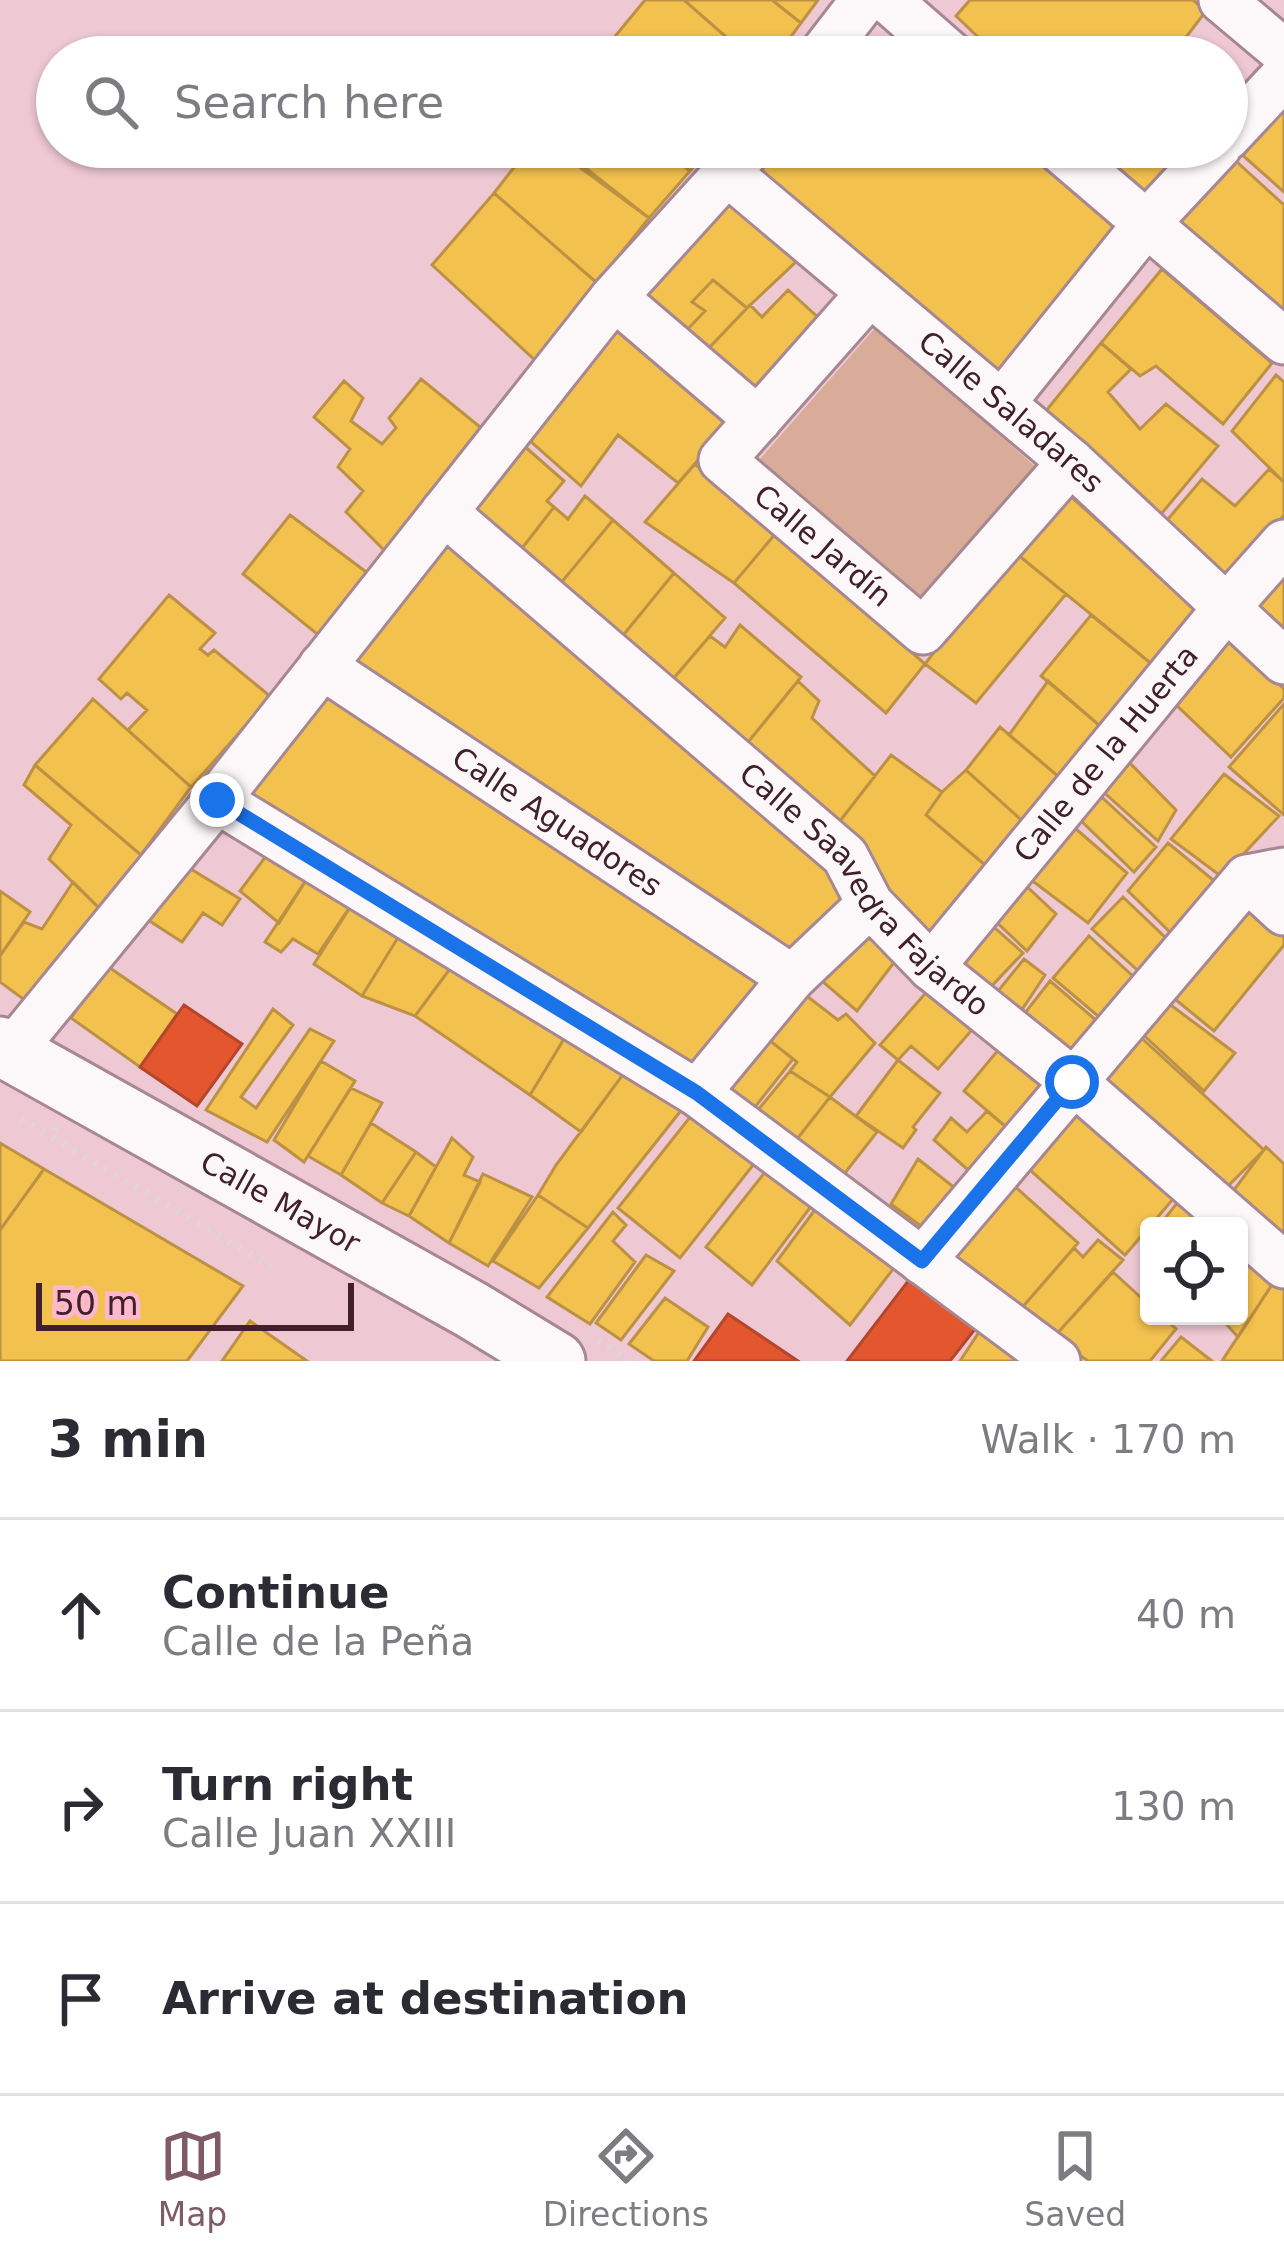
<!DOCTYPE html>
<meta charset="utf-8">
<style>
body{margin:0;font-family:"DejaVu Sans",sans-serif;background:#f2f2f3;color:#2b2b33}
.controls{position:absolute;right:36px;bottom:36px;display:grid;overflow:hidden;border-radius:12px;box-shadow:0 3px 9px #0004}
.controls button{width:108px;height:108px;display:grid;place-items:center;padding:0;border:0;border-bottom:3px solid #e1e1e2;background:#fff;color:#2b2b33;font:60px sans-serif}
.scale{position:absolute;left:36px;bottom:30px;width:318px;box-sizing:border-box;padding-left:12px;border:6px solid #41202b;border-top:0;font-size:33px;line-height:42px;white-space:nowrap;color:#41202b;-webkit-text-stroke:9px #feb8cd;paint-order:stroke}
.stop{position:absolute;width:36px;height:36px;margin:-27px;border:9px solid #1a73e8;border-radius:50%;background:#fff}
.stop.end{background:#1a73e8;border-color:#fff;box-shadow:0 3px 12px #0008}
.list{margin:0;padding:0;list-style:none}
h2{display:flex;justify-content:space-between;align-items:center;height:156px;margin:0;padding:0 48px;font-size:51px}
h2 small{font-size:39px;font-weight:400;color:#7c7c81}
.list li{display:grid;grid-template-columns:78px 1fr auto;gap:36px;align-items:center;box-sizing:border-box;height:192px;padding:0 48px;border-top:3px solid #e1e1e2}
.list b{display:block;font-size:45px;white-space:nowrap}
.list p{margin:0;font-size:39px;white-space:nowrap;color:#7c7c81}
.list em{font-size:39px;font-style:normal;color:#7c7c81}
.icon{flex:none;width:66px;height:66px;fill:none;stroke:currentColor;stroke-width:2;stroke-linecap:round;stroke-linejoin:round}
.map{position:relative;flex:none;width:1284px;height:1361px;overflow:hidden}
.search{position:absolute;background:#fff;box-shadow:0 3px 9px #0004;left:36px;right:36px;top:36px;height:132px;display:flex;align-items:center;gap:30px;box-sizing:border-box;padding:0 42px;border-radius:66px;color:#7c7c81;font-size:45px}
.sheet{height:732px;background:#fff}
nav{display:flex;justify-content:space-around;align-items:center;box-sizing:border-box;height:168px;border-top:3px solid #e1e1e2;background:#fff;font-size:33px;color:#7c7c81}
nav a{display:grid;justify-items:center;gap:6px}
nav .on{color:#7e5b66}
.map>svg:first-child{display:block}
.green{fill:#d9ab99}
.homes{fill:#f2c14e;stroke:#bd9144;stroke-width:3}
.shops{fill:#e4572e;stroke:#b3462d;stroke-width:3}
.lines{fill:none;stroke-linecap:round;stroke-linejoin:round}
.minor-casing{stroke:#a78792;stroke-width:51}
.major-casing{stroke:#a78792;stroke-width:63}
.path{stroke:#e1d4d8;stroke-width:8;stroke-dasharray:3 9;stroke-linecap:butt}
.minor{stroke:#fcf7f8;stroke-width:45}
.major{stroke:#fcf7f8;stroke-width:57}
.route{stroke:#1a73e8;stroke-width:15}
.labels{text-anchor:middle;stroke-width:12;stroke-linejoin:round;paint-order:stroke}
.street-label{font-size:30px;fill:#41202b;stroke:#feb8cd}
</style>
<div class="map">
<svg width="1284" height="1361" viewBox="0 0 1284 1361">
<rect width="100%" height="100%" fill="#eec8d3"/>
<path class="green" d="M876,327l162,142 -117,127 -161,-137z"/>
<path class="homes" d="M645,0h39l65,57h-115l-22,-17z
M684,0h88l29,23 -25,34h-27z
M772,0h46l-17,23z
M970,0h223l13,11 -35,46h-172l-43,-41z
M1284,98v94l-46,-41z
M530,147h22l97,71 -52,65 -103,-90z
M599,147h60l31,24 -41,47 -66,-52z
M660,147h51l-21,24z
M768,147h254l93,81 -120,151 -242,-215z
M1093,147h91l-40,49z
M1227,153l57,52v109l-110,-95z
M724,189l75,70 -52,49 -34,-28 -21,22 13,9 -20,21 -48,-41z
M494,193l103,90 -60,79 -105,-97z
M1162,269l110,94 -49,61 -67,-58 -16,10 -39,-33z
M713,280l34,28 -39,41 -23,-17 20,-21 -13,-9z
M788,290l34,31 -63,74 -51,-46 42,-44 12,12z
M611,318l117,108 -50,57 -60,-48 -37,51 -62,-55z
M1101,343l30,26 -23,23 32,37 26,-25 52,42 -61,73 -112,-107z
M1276,375l8,7v100l-52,-51z
M421,379l64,52 -99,121 -40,-40 17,-21 -25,-24 12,-18 -36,-32 30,-36 19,17 -12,23 31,23 14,-16 -7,-10z
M514,437l50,44 -17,20 7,6 -38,49 -56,-45z
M695,464l81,69 -42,50 -89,-61z
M1269,469l15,13v33l-58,71 -63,-61 39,-46 33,27z
M1062,489l137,121 -46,55 -141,-115z
M585,496l28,24 -57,69 -40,-33 38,-49 14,12z
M290,515l83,62 -51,61 -79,-64z
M613,520l61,53 -58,71 -60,-55z
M441,528l395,338 22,36 -69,62 -457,-300z
M776,533l149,131 -39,49 -152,-130z
M1012,550l54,44 -90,109 -51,-39z
M1284,561v75l-35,-29z
M674,573l51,45 -58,68 -51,-42z
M169,595l46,38 -15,16 8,6 6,-5 57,47 -80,90 -63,-57 19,-20 -20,-17 -6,6 -22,-20z
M1091,615l62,50 -47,66 -65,-55z
M740,625l61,52 -61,75 -73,-66 43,-50 15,11z
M1224,632l60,57v9l-53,59 -59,-56z
M325,678l459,310 -92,91 -455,-283z
M798,681l21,20 -7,17 63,58 -42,54 -93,-78z
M1048,681l58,50 -41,51 -56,-47z
M93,699l98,88 -50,68 -106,-90z
M1284,704v111l-55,-48z
M1000,727l65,55 -36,45 -63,-57z
M891,755l51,37 -16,23 65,55 -61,76 -57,-47 -40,-69z
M1122,755l54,55 -18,31 -60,-54z
M35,765l106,90 -39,56 -53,-52 22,-34 -47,-40z
M966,770l63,57 -38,43 -65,-55 16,-23z
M1224,774l55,42 -57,61 -51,-38z
M1095,791l61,56 -22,25 -60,-58z
M1069,823l58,50 -39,50 -62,-47z
M1168,843l50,41 -45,51 -45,-44z
M272,848l40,23 -33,52 -39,-32z
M181,863l59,36 -18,26 -19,-12 -21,29 -40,-26z
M312,871l44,27 -38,56 -25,-15 -12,13 -16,-10z
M73,882l29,29 -72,93 -30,-22v-26l24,-34 18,7z
M1022,882l34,32 -29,37 -36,-34z
M0,891l30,21 -30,44z
M1245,894l39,37v14l-70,86 -49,-40z
M1123,897l46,44 -24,36 -53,-48z
M356,898l46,33 -40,65 -48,-32z
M987,921l36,32 -39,41 -35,-34z
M853,925l43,35 -39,51 -48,-41z
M402,931l53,31 -40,54 -53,-20z
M1089,936l47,43 -32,42 -51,-43z
M1024,959l21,16 -26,39 -25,-18z
M455,962l115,67 -40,66 -115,-79z
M107,966l70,48 -37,53 -69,-49z
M1050,981l47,40 -25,39 -51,-42z
M795,987l43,33 8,-6 29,29 -45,54 -40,-26 7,-9 -38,-30z
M931,987l46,37 -39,45 -27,-23 -13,14 -18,-15z
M1164,1000l71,53 -31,38 -66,-61z
M273,1009l20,16 -52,72 15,11 54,-79 24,12 -67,101 -61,-32z
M570,1029l60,36 -49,67 -51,-37z
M759,1032l34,27 -38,48 -35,-25z
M1136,1033l128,117 -44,44 -125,-106z
M999,1049l49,40 -36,43 -48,-41z
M898,1060l42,33 -27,34 3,3 -13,18 -47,-32z
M321,1061l34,20 -51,81 -30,-22z
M630,1065l57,38 -99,125 -50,-33 18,-30z
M790,1071l40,26 -33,42 -39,-29z
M351,1088l31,15 -41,72 -33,-19z
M830,1097l47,35 -32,41 -48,-34z
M698,1107l63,48 -81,103 -62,-50z
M987,1111l25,21 -37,44 -41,-36 17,-22 16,14z
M1075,1112l99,86 -49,57 -96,-86z
M371,1123l45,29 -34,51 -41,-28z
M452,1138l21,19 -9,18 16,7 -31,61 -40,-27z
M0,1143l44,26 -44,61z
M1266,1147l18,17v65l-13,17 -46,-44z
M416,1152l20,15 -27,49 -27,-13z
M918,1159l42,33 -31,40 -38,-28z
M769,1167l46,34 -63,84 -46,-38z
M44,1169l199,117 -56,75h-187v-131z
M483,1174l49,23 -44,69 -39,-23z
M1011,1183l67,60 -58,67 -67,-53z
M538,1195l50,33 -49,60 -46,-27z
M820,1203l77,61 -47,61 -73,-64z
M1177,1203l29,21 -47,2z
M613,1212l13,13 -13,16 22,21 -45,62 -43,-27z
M1098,1240l25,20 -69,77 -34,-27 54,-62 9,9z
M646,1255l28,16 -53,69 -25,-17z
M1249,1257l26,23 -37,57 -19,-21h20v-46z
M1113,1272l36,33v11h13l14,13 -26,32h-62l-34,-24z
M1275,1280l9,9v72h-62z
M665,1298l43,29 -21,34h-33l-25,-17z
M250,1321l57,40h-85z
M985,1323l51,38h-76z
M1181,1337l31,24h-51z"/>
<path class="shops" d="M184,1005l58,39 -45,62 -57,-39z
M912,1276l67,48 -29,37h-103z
M728,1314l70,47h-104z"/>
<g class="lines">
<defs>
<g id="minor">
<path d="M888,0l65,57"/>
<path d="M1222,0l62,52"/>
<path d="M820,57l44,-57"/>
<path d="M1227,137l57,-61"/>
<path d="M1057,147l227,194"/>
<path id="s1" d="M729,174l342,288 213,199"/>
<path id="s2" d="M869,294l-147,166 201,171 148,-169"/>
<path d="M614,297l144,123"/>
<path d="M1002,403l144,-179 72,-77"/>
<path id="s3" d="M444,512l401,344 25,48 61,63 142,114 211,184"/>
<path id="s4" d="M322,666l470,312"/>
<path d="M217,800l480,293 360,268"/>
<path d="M1247,878l37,34"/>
<path id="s5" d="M931,967l296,-360 57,-64"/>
<path d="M11,1052l206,-252 397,-503 136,-150"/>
<path d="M697,1093l95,-115 78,-74"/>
<path d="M922,1261l325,-383 37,-7"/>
</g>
<g id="major">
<path id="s6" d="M0,1046l472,264 84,51"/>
</g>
</defs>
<use href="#minor" class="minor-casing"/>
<use href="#major" class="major-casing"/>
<path class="path" d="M21,1119l30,18
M56,1128l-5,9 221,130
M598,1340l31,21"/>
<use href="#minor" class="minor"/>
<use href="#major" class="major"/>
</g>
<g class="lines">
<path class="route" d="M217,800l480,293 225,168 150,-179"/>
</g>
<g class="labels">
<g class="street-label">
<text dy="10" stroke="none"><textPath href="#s1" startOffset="369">Calle Saladares</textPath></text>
<text dy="10" stroke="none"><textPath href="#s2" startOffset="354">Calle Jardín</textPath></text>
<text dy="10" stroke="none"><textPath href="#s5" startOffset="276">Calle de la Huerta</textPath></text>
<text dy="10" stroke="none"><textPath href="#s4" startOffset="282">Calle Aguadores</textPath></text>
<text dy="10" stroke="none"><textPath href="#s3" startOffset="567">Calle Saavedra Fajardo</textPath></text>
<text dy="10" stroke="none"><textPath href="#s6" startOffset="321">Calle Mayor</textPath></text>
</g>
</g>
</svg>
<div class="controls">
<button><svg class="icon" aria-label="locate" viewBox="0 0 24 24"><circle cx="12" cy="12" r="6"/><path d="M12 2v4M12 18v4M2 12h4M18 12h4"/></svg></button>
</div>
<div class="scale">50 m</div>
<div class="stop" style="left:1072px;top:1082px"></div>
<div class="stop end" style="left:217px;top:800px"></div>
<div class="search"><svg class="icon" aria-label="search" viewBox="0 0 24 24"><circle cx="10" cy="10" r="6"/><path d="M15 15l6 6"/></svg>Search here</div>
</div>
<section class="sheet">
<h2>3 min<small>Walk · 170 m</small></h2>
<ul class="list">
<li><svg class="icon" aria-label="ahead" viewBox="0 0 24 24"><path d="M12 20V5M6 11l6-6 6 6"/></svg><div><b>Continue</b><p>Calle de la Peña</p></div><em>40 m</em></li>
<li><svg class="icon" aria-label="right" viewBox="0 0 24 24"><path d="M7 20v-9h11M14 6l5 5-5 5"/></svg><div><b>Turn right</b><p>Calle Juan XXIII</p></div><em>130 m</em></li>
<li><svg class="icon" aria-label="arrive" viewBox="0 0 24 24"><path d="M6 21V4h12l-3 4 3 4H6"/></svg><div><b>Arrive at destination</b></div></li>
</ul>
</section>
<nav>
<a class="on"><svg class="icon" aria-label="map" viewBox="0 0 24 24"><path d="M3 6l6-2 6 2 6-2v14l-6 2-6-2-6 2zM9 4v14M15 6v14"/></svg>Map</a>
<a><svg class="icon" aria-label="directions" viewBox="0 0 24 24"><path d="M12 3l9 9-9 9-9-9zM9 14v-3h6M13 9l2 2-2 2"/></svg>Directions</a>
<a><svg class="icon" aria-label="saved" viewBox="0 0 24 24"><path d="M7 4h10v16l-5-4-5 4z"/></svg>Saved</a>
</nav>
